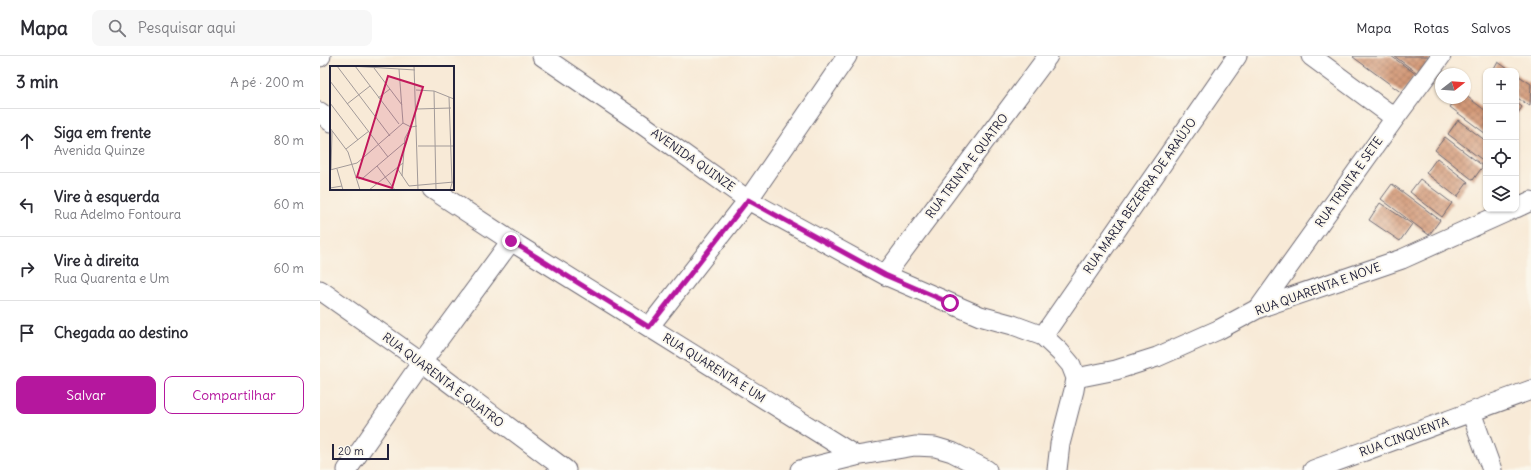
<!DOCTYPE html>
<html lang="pt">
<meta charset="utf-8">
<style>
body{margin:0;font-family:Delius,sans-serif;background:#f7f7f7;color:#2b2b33}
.controls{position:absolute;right:12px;top:12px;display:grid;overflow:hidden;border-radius:8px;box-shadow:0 1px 3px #0004}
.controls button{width:36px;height:36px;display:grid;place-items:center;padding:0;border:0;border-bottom:1px solid #e1e1e2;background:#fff;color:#2b2b33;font:20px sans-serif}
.compass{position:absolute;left:1115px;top:12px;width:36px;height:36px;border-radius:50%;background:#fff;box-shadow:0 1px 3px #0004;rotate:73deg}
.scale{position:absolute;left:12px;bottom:10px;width:57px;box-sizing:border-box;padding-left:4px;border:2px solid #22223b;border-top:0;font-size:11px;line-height:14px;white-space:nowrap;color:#22223b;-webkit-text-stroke:3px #fbf7ec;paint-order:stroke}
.stop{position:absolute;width:12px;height:12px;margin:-9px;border:3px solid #b5179e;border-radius:50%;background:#fff}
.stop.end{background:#b5179e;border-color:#fff;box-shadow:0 1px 4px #0008}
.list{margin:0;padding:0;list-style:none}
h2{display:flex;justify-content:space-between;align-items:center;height:52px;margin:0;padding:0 16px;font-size:17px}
h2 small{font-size:13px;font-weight:400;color:#7c7c81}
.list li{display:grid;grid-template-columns:26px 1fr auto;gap:12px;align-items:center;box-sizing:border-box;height:64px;padding:0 16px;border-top:1px solid #e1e1e2}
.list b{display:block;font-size:15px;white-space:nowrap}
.list p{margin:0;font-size:13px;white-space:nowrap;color:#7c7c81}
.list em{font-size:13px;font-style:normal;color:#7c7c81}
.actions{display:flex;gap:8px;padding:12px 16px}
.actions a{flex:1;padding:9px 0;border:1px solid #b5179e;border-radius:8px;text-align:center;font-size:14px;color:#b5179e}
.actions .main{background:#b5179e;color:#fff}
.icon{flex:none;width:22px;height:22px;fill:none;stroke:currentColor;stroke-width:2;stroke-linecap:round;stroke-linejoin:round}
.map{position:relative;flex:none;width:1211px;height:414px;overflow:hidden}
header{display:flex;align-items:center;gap:24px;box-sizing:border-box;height:56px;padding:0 20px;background:#fff;border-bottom:1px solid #e1e1e2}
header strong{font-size:19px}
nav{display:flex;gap:22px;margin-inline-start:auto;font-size:14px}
.search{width:280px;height:36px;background:#f7f7f7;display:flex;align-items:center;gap:10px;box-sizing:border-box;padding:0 14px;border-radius:8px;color:#7c7c81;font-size:15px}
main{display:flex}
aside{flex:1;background:#fff}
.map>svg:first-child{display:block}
.building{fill:url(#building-cross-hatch)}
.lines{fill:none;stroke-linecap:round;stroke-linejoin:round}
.minor-casing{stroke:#6d6872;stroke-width:21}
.minor{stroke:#fff;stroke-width:19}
.route{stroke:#b5179e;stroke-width:5}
.labels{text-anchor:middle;stroke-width:4;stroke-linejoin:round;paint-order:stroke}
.street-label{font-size:12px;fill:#22223b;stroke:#fbf7ec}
.inset-road{fill:none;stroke:#a29a99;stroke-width:1}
.view{fill:#c2185b;fill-opacity:0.15;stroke:#c2185b;stroke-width:2}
.inset-edge{fill:none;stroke:#22223b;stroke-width:2}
</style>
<header>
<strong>Mapa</strong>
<div class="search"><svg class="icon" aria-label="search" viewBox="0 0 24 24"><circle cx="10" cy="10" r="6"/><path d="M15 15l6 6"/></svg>Pesquisar aqui</div>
<nav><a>Mapa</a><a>Rotas</a><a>Salvos</a></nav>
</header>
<main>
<aside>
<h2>3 min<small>A pé · 200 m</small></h2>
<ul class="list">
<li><svg class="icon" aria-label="ahead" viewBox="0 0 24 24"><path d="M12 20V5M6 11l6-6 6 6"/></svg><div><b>Siga em frente</b><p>Avenida Quinze</p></div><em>80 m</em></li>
<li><svg class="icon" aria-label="left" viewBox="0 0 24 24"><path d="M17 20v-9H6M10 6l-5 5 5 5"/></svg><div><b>Vire à esquerda</b><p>Rua Adelmo Fontoura</p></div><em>60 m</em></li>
<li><svg class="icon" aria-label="right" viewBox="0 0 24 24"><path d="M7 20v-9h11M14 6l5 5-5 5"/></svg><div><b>Vire à direita</b><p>Rua Quarenta e Um</p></div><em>60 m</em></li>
<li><svg class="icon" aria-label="arrive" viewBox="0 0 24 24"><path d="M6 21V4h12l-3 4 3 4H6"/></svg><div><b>Chegada ao destino</b></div></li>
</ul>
<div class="actions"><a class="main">Salvar</a><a>Compartilhar</a></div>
</aside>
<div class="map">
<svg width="1211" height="414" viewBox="0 0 1211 414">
<defs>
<pattern id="building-cross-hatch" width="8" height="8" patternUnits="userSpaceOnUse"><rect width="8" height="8" fill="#d39a78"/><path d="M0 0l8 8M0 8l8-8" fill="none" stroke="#ab7d64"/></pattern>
</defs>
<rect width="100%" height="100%" fill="#fbf7ec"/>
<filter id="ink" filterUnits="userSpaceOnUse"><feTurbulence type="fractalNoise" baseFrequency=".025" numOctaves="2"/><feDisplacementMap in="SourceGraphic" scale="8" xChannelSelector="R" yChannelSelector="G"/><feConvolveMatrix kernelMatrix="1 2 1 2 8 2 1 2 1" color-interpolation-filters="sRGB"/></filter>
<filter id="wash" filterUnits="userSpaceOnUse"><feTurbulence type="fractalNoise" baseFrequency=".012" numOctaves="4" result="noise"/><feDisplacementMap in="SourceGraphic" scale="16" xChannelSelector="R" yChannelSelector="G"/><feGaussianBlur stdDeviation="0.9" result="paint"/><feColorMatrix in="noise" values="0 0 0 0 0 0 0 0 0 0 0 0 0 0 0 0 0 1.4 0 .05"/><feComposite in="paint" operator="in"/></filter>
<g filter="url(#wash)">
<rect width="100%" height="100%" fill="#f8ead7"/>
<g id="blocks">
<path class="building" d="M1034,0h37l25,18 -14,19 -49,-36z
M1074,0h34l3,2 -11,17z
M1178,6l13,9h-18z
M1196,18l15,10 -1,22 -14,-9z
M1145,39l21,16v23l-36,-27 7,-9h8z
M1196,46l6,5 -6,9z
M1138,64l28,21v19l-1,2 -37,-28z
M1125,81l38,29 -10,14 -38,-30z
M1117,102l31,24 -11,15 -31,-24z
M1100,123l32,24 -10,14 -32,-25z
M1072,128l48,36 -11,15 -48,-36z
M1060,147l32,21 -12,17 -31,-21z"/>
</g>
</g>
<g filter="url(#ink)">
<use href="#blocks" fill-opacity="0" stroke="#6d6872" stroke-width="1"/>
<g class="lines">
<defs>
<path id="minor" d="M222,0l101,69 105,75 137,75 95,41 33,9 30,11 17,16 11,13 5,13 -2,12 -14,54 -3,26
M991,0l84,62
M0,1l1,-1
M0,56l11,10
M112,133l79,52 345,215
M1196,152l15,-7
M565,219l163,-219
M0,234l102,72 144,108
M939,252l136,-190 46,-62
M329,271l99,-127 99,-144
M723,280l194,-280
M756,322l40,-8 41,-13 61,-27 41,-22 143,-49 111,-50
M1151,356l21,58
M27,414l75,-108 89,-121
M480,414l56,-14 59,-10 20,1 17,5 35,18
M993,414l218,-80"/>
</defs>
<use href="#minor" class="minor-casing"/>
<use href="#minor" class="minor"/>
</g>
</g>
<g class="lines" filter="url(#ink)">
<path class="route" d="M191,185l138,86 99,-127 137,75 65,28"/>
</g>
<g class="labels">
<g class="street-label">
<text transform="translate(373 104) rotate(35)" y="4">AVENIDA QUINZE</text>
<text transform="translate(647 110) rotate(-53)" y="4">RUA TRINTA E QUATRO</text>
<text transform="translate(1029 126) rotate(-55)" y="4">RUA TRINTA E SETE</text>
<text transform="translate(820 140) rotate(-55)" y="4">RUA MARIA BEZERRA DE ARAÚJO</text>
<text transform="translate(998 233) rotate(-20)" y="4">RUA QUARENTA E NOVE</text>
<text transform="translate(394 312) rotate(32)" y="4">RUA QUARENTA E UM</text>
<text transform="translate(123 324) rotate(37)" y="4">RUA QUARENTA E QUATRO</text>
<text transform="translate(1084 381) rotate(-20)" y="4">RUA CINQUENTA</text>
</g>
</g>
<g transform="translate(10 10)">
<rect width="124" height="124" fill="#f8ead7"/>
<path class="inset-road" d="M7,0l53,70M21,0l64,4M25,0l44,58M84,0l4,124M44,2l28,37M69,3l4,54M0,15l58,76M86,24l18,1 20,8M104,25l2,99M119,31l3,86 -2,7M48,32l12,-9M0,37l28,37M17,38l23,-18M87,43l34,-1M73,57l8,4 6,-1M0,62l18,24 12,38M88,80h36M16,83l23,-18M47,100l18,24M67,102l12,18M7,103l6,21M0,104l27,-7 46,-40M1,104l1,-39M72,110l3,-38 6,-11M28,113l5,-1 41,-35M79,120l45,-4M0,122l12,-2M39,124l34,-27"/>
<path class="view" d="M58,10l35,11 -31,101 -35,-11z"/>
<rect width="124" height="124" class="inset-edge"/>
</g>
</svg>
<div class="controls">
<button>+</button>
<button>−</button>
<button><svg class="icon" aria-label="locate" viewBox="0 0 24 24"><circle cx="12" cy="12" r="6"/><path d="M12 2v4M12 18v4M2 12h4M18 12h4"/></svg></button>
<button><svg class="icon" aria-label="layers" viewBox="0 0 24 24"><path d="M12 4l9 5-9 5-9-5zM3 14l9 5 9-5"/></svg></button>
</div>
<svg class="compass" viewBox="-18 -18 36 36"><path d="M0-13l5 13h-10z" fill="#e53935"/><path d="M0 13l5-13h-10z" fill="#7c7c81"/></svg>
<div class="scale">20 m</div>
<div class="stop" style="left:630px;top:247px"></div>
<div class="stop end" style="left:191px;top:185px"></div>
</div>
</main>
